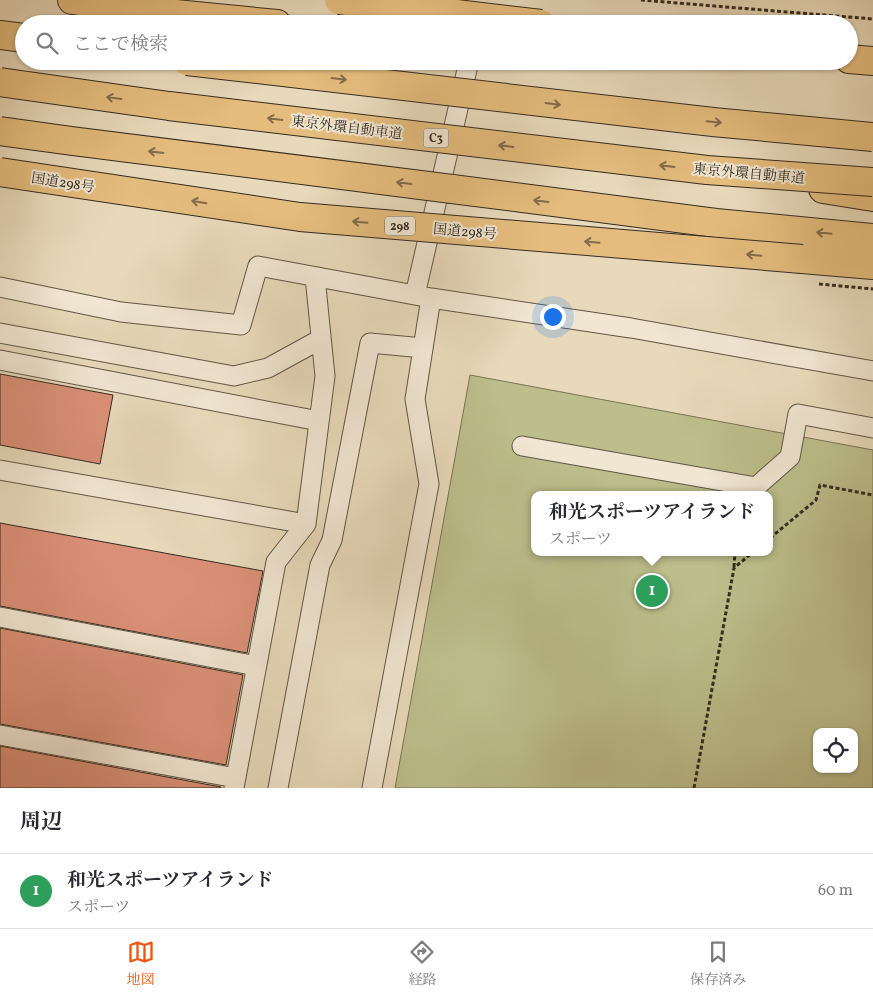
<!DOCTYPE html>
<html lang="ja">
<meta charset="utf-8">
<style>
body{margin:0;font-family:Vollkorn,"Noto Serif JP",serif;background:#f2f2f3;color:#2b2b33}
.controls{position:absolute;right:15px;bottom:15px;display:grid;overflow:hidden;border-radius:10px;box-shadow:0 1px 4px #0004}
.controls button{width:45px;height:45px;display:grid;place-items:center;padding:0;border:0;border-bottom:1px solid #e1e1e2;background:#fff;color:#2b2b33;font:25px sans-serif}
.you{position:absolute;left:552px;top:316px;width:18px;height:18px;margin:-12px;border:4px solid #fff;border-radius:50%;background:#1a73e8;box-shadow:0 0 0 8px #1a73e833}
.badge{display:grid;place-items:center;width:32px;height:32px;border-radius:50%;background:#ea580c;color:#fff;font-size:16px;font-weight:700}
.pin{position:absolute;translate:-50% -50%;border:2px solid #fff;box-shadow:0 1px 5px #0006}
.popup{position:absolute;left:531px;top:491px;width:242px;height:65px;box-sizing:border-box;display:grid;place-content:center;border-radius:10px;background:#fff;filter:drop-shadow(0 1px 4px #0005);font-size:16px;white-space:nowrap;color:#7c7c81}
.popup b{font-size:19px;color:#2b2b33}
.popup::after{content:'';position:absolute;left:50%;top:100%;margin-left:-10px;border:10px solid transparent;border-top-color:#fff}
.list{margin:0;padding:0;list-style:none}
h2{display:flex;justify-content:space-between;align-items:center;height:65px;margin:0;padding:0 20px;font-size:21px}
h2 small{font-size:16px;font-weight:400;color:#7c7c81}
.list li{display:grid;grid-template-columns:32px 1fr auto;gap:15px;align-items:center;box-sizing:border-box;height:75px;padding:0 20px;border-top:1px solid #e1e1e2}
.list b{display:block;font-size:19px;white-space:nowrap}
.list p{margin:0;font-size:16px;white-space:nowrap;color:#7c7c81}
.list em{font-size:16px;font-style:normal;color:#7c7c81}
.icon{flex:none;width:28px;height:28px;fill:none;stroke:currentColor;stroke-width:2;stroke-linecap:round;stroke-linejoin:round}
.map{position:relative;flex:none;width:873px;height:788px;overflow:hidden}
.search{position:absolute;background:#fff;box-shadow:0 1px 4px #0004;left:15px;right:15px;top:15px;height:55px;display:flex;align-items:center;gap:12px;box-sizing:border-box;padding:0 18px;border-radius:28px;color:#7c7c81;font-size:19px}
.sheet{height:140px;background:#fff}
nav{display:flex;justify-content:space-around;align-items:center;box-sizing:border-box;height:70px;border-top:1px solid #e1e1e2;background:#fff;font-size:14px;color:#7c7c81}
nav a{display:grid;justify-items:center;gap:2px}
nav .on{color:#ea580c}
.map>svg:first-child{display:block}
.green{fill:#bcbe8b;stroke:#787456;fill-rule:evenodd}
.building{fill:#da9078;stroke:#342b20}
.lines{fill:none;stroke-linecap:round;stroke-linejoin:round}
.lane-casing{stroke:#615646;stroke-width:21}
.highway-casing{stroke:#342b20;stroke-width:30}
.path{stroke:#342b20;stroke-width:3;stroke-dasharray:4 2.5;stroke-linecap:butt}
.lane{stroke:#f0e6d2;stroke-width:19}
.highway{stroke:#e4bc7d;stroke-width:28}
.highway-bridge-casing{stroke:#342b20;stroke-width:30;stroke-linecap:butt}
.path-bridge{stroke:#342b20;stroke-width:3;stroke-dasharray:4 2.5;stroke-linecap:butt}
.highway-bridge{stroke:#e4bc7d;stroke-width:28}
.oneway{stroke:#836c4a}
.labels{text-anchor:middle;stroke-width:4;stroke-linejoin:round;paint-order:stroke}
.shield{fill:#f0e6d2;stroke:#6c6355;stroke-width:1}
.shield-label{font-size:12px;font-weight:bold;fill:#342b20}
.street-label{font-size:14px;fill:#342b20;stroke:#f0e6d2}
</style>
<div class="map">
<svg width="873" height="788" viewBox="0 0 873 788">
<rect width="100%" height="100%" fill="#e8d9ba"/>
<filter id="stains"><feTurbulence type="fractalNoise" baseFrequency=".004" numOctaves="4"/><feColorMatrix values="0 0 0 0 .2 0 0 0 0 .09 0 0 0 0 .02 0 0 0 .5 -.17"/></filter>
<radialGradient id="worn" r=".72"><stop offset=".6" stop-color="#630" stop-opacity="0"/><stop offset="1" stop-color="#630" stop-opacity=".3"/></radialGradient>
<path class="green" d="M470,375l403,75v338h-478zM534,495h236v57h-236zM817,732h37v37h-37z"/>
<path class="building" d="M0,374l113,21 -13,69 -100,-19z
M0,523l263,48 -16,82 -247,-47z
M0,628l243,47 -17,90 -226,-41z
M0,746l221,41v1h-221z"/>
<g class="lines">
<defs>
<path id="lane" d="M0,287l121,25 120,13 17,-59 173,32 200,30 242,43
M415,295l54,-234
M0,333l234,43 34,-8 53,-29
M0,360l319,61
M522,446l234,41 34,-30 8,-43 75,14
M0,470l306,54
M0,617l256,49
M0,735l236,43
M234,788l42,-226 30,-38 19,-148 -10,-99
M278,788l42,-223 12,-25 38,-197 53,5
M372,788l57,-304 -14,-85 16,-101"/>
<path id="highway" d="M72,0l94,13 111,11
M0,35l24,3
M849,59l24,2
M452,189l264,34 157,15
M823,189l50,8
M802,259l71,6"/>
</defs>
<use href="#lane" class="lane-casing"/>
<use href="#highway" class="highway-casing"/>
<path class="path" d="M641,0l232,19
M770,538l46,-38 4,-15 53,10
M734,567l1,-15
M694,788l40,-220 19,-16"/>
<use href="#lane" class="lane"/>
<use href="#highway" class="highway"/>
<defs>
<path id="highway-bridge" d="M339,0l202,24
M187,61l526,61 160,15
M0,82l169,24 538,64 166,12
M0,131l72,10 380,48
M0,172l300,45 502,42"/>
</defs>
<use href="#highway-bridge" class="highway-bridge-casing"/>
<path class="path-bridge" d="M819,284l54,5"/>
<use href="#highway-bridge" class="highway-bridge"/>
</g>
<defs><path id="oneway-shaft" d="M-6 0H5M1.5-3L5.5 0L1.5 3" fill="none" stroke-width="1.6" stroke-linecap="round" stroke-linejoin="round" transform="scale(1.25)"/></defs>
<g class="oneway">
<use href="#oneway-shaft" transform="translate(339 79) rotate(7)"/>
<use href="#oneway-shaft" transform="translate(114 98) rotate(-172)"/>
<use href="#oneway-shaft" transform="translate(553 104) rotate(7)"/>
<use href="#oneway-shaft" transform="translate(275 119) rotate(-173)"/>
<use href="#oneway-shaft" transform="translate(714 122) rotate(6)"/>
<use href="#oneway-shaft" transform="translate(506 146) rotate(-173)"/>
<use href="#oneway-shaft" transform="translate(156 152) rotate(-173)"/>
<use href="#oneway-shaft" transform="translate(667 166) rotate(-173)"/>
<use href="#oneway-shaft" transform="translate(404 183) rotate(-173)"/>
<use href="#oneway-shaft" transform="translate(541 201) rotate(-173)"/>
<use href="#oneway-shaft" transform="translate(199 202) rotate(-171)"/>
<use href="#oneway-shaft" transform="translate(360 222) rotate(-175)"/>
<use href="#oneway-shaft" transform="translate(824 233) rotate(-174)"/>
<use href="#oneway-shaft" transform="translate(592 242) rotate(-175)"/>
<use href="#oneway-shaft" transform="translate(754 255) rotate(-175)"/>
</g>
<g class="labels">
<g class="shield">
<rect x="423.5" y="128.5" width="25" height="19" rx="4"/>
<rect x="385" y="216.5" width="30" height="19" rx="4"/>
</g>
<g class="shield-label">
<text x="436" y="142">C3</text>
<text x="400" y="230">298</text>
</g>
<g class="street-label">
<text transform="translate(347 127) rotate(7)" y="5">東京外環自動車道</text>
<text transform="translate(749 173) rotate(5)" y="5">東京外環自動車道</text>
<text transform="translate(63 182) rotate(9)" y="5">国道298号</text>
<text transform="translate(465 231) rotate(5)" y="5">国道298号</text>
</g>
</g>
<rect width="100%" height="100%" filter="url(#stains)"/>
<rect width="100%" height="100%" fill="url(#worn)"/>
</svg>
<div class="controls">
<button><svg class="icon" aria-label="locate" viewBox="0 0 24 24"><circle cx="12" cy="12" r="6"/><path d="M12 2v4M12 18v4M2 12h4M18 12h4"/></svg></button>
</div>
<div class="you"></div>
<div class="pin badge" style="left:652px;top:591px;background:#2e9e5b">1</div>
<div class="popup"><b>和光スポーツアイランド</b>スポーツ</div>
<div class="search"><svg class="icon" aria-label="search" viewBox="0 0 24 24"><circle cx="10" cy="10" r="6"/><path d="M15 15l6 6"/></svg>ここで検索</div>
</div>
<section class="sheet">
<h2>周辺<small></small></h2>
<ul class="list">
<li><span class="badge" style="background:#2e9e5b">1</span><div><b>和光スポーツアイランド</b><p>スポーツ</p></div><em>60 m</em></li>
</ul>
</section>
<nav>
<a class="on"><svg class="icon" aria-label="map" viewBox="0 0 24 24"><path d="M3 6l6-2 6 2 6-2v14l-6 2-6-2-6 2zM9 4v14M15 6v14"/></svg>地図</a>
<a><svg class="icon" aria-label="directions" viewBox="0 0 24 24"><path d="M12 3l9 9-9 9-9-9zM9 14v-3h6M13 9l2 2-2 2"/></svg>経路</a>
<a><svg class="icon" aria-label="saved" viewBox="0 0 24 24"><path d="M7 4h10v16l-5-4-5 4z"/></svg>保存済み</a>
</nav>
